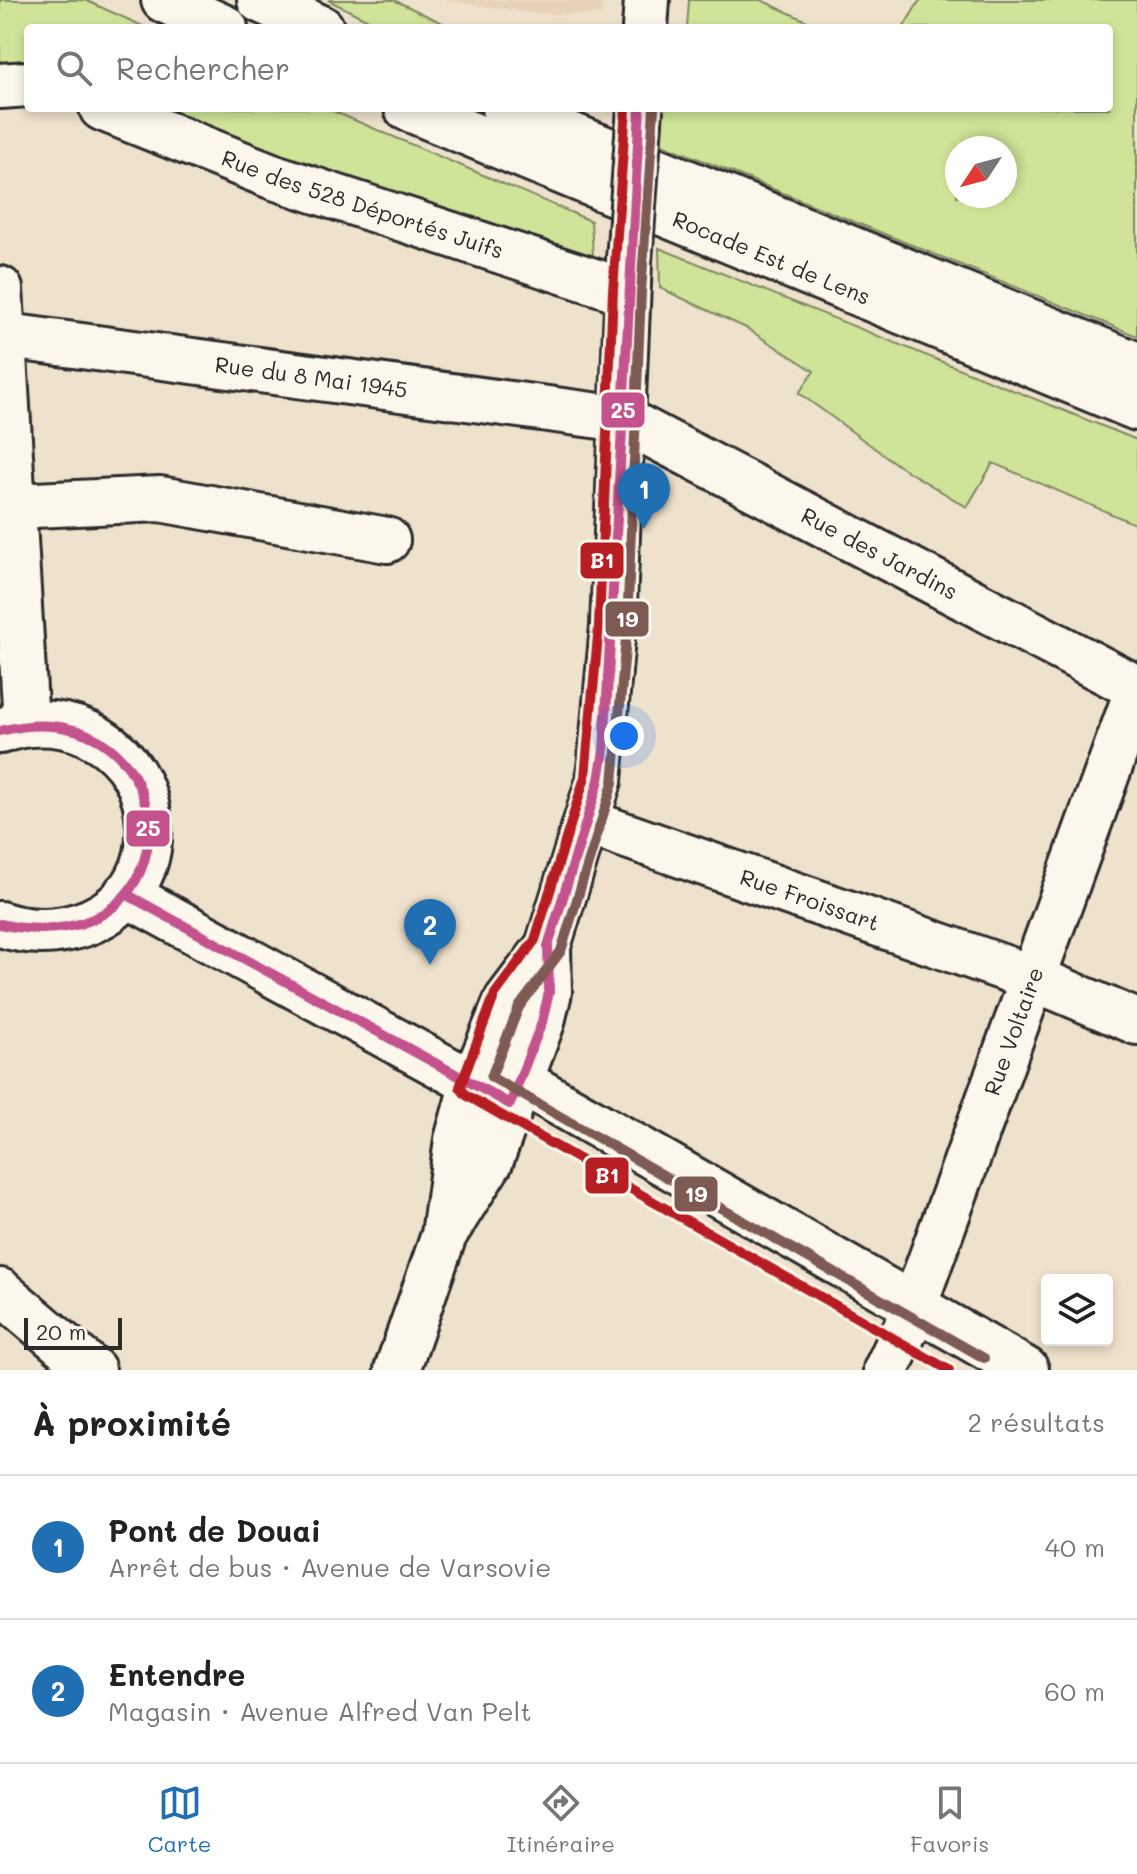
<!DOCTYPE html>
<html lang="fr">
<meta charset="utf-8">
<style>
body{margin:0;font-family:Mali,sans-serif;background:#f2f2f2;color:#222}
.controls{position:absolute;right:24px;bottom:24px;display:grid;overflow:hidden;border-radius:8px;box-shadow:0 4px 12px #0003}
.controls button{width:72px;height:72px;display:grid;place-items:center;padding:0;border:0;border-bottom:2px solid #e0e0e0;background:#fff;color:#222;font:40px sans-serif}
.compass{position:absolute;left:945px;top:136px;width:72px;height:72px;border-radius:50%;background:#fff;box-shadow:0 4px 12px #0003;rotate:234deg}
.scale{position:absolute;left:24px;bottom:20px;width:98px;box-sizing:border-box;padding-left:8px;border:4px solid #2b2b2b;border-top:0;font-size:22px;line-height:28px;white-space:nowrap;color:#2b2b2b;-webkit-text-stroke:6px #fbf7ec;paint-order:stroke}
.you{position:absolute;left:624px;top:736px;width:28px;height:28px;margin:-20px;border:6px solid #fff;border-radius:50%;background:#1a73e8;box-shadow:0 0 0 12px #1a73e833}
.badge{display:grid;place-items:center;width:52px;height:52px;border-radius:50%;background:#1f6fb2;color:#fff;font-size:26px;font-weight:700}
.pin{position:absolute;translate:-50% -66px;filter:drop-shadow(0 2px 4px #0008)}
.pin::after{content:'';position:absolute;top:42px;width:28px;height:24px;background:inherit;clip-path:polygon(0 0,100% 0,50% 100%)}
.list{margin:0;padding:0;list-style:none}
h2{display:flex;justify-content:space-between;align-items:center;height:104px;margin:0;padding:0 32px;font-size:34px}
h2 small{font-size:26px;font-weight:400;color:#767676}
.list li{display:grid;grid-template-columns:52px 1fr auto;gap:24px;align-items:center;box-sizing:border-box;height:144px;padding:0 32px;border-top:2px solid #e0e0e0}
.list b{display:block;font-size:30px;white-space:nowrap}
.list p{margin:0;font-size:26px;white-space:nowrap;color:#767676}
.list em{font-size:26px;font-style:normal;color:#767676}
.icon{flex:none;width:44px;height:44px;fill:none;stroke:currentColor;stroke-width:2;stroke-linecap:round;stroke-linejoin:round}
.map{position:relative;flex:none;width:1137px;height:1370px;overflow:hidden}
.search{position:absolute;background:#fff;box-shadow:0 4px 12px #0003;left:24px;right:24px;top:24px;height:88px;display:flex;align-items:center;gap:20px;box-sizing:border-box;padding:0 28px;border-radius:8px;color:#767676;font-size:30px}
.sheet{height:392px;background:#fff}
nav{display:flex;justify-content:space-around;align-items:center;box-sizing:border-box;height:112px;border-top:2px solid #e0e0e0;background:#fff;font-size:22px;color:#767676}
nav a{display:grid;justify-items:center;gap:4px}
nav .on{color:#1f6fb2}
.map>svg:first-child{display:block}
.built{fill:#e7d4b8}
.green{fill:#cfe498;stroke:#7d8862;stroke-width:2;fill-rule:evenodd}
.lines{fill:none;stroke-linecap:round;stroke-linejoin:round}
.minor-casing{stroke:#2b2b2b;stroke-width:50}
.major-casing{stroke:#2b2b2b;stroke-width:50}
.highway-casing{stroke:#2b2b2b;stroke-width:50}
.minor{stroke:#fbf7ec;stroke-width:44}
.major{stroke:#fbf7ec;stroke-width:44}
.highway{stroke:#fbf7ec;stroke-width:44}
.major-bridge-casing{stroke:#2b2b2b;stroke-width:50;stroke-linecap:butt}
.major-bridge{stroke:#fbf7ec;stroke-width:44}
.bus-1-casing{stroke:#fbf7ec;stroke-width:16}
.bus-2-casing{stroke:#fbf7ec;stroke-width:16}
.bus-3-casing{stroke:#fbf7ec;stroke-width:16}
.bus-1{stroke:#c4538d;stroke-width:10}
.bus-2{stroke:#b71f22;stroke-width:10}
.bus-3{stroke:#7d5a52;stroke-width:10}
.labels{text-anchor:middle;stroke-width:6;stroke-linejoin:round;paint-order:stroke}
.street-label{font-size:22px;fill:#2b2b2b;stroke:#fbf7ec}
.line-badge{stroke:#fbf7ec;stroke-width:3}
.badge-label{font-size:22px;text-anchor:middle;font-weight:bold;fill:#fff}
</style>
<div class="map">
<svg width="1137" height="1370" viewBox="0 0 1137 1370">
<rect width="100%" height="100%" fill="#efe2cd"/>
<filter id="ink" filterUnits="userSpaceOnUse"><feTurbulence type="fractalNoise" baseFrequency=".0125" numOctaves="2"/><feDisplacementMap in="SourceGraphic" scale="16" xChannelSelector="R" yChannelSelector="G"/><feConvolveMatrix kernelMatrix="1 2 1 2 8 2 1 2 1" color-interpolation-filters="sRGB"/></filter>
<g filter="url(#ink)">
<path class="built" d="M443,0h159v15l-68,-1z"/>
<path class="green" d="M0,0h85l62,28h-119v43l-28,5z
M328,0h66l59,28h-69z
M689,0h72l61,28h-135z
M920,0h217v336l-480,-194 1,-34h451v-80h-206zM957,148h48v48h-48z
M138,108h188l265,113 2,35 -310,-90z
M659,248l478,192v85l-144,-62 -26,44 -68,-41 -100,-73 15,-22 -68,-43 -86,-40z"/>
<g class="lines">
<defs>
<g id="minor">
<path d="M0,86l28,-2"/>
<path id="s1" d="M102,108l172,69 353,115"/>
<path d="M0,289l26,434"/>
<path id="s2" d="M0,335l622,84 515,269"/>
<path d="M14,506l146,-7 227,41"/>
<path id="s3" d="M587,822l446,156 104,44"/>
<path d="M519,1080l507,290"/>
<path d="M0,1291l93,79"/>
<path id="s4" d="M886,1370l20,-42 231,-637"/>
</g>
<path id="major" d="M645,28l2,-28
M0,731c69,-26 145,17 149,94 5,83 -77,123 -149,99
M126,894l374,204
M444,1235l46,-73 52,-140 7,-30 -1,-46 51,-166 14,-154 16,-365
M397,1370l47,-135 13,-95 16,-57 34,-83 41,-54"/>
<g id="highway">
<path d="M164,0l61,28"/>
<path d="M260,0l61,28"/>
<path id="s5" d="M407,108l730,300"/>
<path d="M504,108l633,257"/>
</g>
</defs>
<use href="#minor" class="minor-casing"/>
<use href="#major" class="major-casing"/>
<use href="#highway" class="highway-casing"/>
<use href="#minor" class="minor"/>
<use href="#major" class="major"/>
<use href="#highway" class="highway"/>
<defs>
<path id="major-bridge" d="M629,261l11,-153"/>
</defs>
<use href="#major-bridge" class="major-bridge-casing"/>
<use href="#major-bridge" class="major-bridge"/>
<defs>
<path id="bus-1" d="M0,731c190,-48 206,239 0,193
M126,894l384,210 32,-82 7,-30 -1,-46 51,-166 5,-30 36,-642"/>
<path id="bus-2" d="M626,108l-13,183 -14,334 -14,152 -50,163 -40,54 -35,93 6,8 483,275"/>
<path id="bus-3" d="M654,109l-13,184 -14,334 -14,156 -52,168 -42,56 -28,70 493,281"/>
</defs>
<use href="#bus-1" class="bus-1-casing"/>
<use href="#bus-2" class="bus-2-casing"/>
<use href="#bus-3" class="bus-3-casing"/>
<use href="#bus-1" class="bus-1"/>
<use href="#bus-2" class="bus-2"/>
<use href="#bus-3" class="bus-3"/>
</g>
</g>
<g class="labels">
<g class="street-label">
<text dy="8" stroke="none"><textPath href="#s1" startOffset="278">Rue des 528 Déportés Juifs</textPath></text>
<text dy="8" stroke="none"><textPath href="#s5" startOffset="394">Rocade Est de Lens</textPath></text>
<text dy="8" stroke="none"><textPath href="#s2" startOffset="314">Rue du 8 Mai 1945</textPath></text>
<text dy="8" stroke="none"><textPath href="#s2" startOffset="918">Rue des Jardins</textPath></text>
<text dy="8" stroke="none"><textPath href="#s3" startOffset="236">Rue Froissart</textPath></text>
<text dy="8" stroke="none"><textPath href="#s4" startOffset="362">Rue Voltaire</textPath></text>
</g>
</g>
<g class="line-badge">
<rect x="600" y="391" width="46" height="38" rx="8" fill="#c4538d"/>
<rect x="579" y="541" width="46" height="39" rx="8" fill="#b71f22"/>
<rect x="604" y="600" width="46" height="38" rx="8" fill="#7d5a52"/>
<rect x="125" y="809" width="46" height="39" rx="8" fill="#c4538d"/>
<rect x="584" y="1156" width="46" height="39" rx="8" fill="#b71f22"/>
<rect x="673" y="1175" width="46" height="38" rx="8" fill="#7d5a52"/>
</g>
<g class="badge-label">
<text x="623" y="418">25</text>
<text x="602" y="568">B1</text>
<text x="627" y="627">19</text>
<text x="148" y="836">25</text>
<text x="607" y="1183">B1</text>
<text x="696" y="1202">19</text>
</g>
</svg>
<div class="controls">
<button><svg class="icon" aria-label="layers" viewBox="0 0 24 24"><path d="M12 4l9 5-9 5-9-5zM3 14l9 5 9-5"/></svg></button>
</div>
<svg class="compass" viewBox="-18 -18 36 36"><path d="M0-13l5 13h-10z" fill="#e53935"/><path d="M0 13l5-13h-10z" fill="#767676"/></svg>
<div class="scale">20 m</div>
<div class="you"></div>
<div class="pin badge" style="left:644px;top:529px">1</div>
<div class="pin badge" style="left:430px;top:965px">2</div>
<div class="search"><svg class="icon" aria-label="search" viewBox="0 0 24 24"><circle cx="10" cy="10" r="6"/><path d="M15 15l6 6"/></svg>Rechercher</div>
</div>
<section class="sheet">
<h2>À proximité<small>2 résultats</small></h2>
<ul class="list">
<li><span class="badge">1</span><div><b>Pont de Douai</b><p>Arrêt de bus · Avenue de Varsovie</p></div><em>40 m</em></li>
<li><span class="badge">2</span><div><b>Entendre</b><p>Magasin · Avenue Alfred Van Pelt</p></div><em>60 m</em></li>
</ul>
</section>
<nav>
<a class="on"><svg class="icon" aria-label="map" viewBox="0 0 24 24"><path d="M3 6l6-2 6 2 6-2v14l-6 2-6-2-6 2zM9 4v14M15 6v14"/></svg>Carte</a>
<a><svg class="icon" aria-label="directions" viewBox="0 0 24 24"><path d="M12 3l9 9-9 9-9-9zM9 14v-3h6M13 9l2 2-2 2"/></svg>Itinéraire</a>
<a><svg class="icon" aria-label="saved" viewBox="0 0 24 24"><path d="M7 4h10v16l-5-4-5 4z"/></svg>Favoris</a>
</nav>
